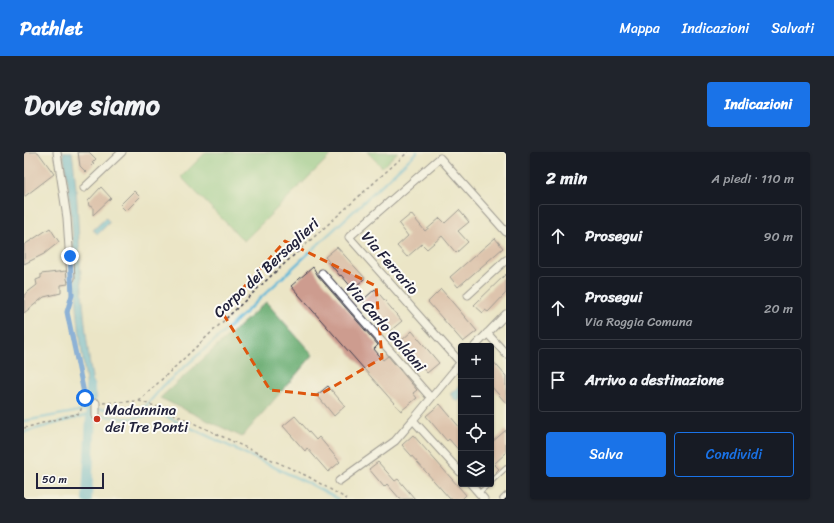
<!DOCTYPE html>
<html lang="it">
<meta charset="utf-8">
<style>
body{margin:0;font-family:Sriracha,sans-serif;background:#20242c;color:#f1f3f6}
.controls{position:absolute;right:12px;bottom:12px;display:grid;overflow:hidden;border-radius:4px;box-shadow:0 1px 3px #0004}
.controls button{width:36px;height:36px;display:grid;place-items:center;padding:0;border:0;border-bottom:1px solid #363941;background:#171b24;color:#f1f3f6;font:20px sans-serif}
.scale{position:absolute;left:12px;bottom:10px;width:68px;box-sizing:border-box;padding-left:4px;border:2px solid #22223b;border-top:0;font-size:11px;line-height:14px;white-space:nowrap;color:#22223b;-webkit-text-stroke:3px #fdfcf7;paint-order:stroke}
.stop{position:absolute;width:12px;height:12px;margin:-9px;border:3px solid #1a73e8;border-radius:50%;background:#fff}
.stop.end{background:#1a73e8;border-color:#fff;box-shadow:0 1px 4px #0008}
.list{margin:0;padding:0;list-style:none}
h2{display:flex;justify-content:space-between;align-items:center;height:52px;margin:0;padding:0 16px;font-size:17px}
h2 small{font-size:13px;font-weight:400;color:#9ea1a6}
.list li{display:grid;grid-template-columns:26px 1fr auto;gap:12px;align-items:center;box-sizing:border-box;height:64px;margin:0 8px 8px;padding:0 8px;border:1px solid #363941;border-radius:4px}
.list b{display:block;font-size:15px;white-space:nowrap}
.list p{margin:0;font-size:13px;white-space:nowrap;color:#9ea1a6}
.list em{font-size:13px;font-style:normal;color:#9ea1a6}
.actions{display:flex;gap:8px;padding:12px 16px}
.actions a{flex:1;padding:9px 0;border:1px solid #1a73e8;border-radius:4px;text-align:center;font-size:14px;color:#1a73e8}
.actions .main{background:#1a73e8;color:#fff}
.icon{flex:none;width:22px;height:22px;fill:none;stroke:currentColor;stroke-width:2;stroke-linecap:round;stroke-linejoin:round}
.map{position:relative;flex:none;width:482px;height:347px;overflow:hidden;border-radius:4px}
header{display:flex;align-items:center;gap:24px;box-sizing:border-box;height:56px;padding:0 20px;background:#1a73e8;color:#fff}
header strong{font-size:19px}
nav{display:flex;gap:22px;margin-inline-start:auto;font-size:14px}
.intro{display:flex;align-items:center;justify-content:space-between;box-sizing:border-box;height:96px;padding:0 24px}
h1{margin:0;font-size:28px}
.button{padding:10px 18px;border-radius:4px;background:#1a73e8;color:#fff;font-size:14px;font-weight:700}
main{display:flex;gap:24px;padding:0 24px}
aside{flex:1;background:#171b24;border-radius:4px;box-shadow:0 1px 3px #0004}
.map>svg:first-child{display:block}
.green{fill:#80c681;stroke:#51745e}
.forest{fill:#68ab6f;stroke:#456655}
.water{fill:#5cb7d9;stroke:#3f6c8a}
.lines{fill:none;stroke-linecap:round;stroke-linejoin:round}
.stream{stroke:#5cb7d9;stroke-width:2.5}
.canal{stroke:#5cb7d9;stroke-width:10}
.building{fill:#cd9c8f}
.lane-casing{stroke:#403f50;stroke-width:5.5}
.street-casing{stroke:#403f50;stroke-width:9}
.path{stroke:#403f50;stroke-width:1.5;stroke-dasharray:3 3;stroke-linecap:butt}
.lane{stroke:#fff;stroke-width:3.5}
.street{stroke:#fff;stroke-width:7}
.route{stroke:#1a73e8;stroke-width:5}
.marked{fill:none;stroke:#de560e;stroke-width:3;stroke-dasharray:8 5;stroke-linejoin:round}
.poi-dot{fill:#c8321e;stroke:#fdfcf7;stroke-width:1.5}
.labels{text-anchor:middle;stroke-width:4;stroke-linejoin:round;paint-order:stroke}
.street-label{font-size:15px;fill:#22223b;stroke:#fdfcf7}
.poi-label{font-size:15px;fill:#22223b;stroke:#fdfcf7;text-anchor:start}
</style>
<header>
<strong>Pathlet</strong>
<nav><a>Mappa</a><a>Indicazioni</a><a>Salvati</a></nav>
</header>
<div class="intro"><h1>Dove siamo</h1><a class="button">Indicazioni</a></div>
<main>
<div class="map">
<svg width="482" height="347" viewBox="0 0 482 347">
<rect width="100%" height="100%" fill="#fdfcf7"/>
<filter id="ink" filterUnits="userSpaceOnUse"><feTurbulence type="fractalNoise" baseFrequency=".025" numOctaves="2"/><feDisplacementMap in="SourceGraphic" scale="8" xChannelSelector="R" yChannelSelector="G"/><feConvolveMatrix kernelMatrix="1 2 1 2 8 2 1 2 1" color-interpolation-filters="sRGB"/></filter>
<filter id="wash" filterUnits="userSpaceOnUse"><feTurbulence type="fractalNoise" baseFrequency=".012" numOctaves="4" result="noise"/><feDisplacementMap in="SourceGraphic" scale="16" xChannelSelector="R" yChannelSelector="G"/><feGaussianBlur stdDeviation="0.9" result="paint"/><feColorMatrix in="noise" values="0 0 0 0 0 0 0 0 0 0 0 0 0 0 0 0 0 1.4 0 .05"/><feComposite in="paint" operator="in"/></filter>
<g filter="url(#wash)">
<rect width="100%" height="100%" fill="#ebe5c6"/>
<path class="green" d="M182,0h128l-90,89 -63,-64z
M343,0h31l-16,15z"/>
<path class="forest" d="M242,150l47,53 -71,82 -82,-39z"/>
<path class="water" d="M39,0h9c6,41 6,82 9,124 3,42 7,83 15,124l-7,-1 -1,-3c-5,-34 -10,-69 -12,-104 -3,-47 -4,-93 -13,-140z
M82,66l4,4 -12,12 -5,-4z
M437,233v14l-4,3 -7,-8z"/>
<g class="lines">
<path class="stream" d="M0,269l67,-12 40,1 15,-4 17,-20 60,-53 194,-181
M0,280l67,-18 37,5 28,-6 5,1 149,70 28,15"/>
<path class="canal" d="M63,347l4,-85 -1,-27"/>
</g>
<g id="blocks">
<path class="building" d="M0,0h14l16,22 -30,23z
M54,0h11l7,7 -4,4 2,1 -8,8 -6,-6z
M77,35l10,11 -18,17v-8l-4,-1 -1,-5z
M110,39l6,6 -14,14 -6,-6z
M435,58l10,12 -11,9 10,11 -12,11 -14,-17 -15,13 -5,-5 -15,13 -10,-11 11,-10 -9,-12 12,-10 14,17 15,-13 5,5z
M26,76l9,14 -15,12 -20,10v-19z
M471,86l8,10 -45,39 -8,-10z
M313,95l28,31 -12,11 -12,-14 -1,1 -15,-19z
M289,115l5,9 60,69 -4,4 9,11 5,-4 29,34 -4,3 4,5 -16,13 -110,-125z
M42,119l2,13 -7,1v8l-17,4 -20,16v-18l13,-10 -1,-5 5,-2v-4z
M482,122v19l-18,19 -3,-2 -2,3 -9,-8z
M351,137l27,32 -12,10 -12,-14 -1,2 -14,-19z
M417,137l36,42 -14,11 -35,-40z
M388,179l27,32 -12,10 -12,-14 -1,2 -14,-19z
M467,207l15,17v27l-15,-17z
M304,234l17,20 -11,10 -17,-21z
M416,252l21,25v24l-12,-14 -2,2 -21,-25z
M271,264l21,24 3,-3 21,25 -12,10 -21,-24 -2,3 -22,-25z
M482,278v23l-12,11 5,5 -8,8v-34z
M389,283l53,60 -4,4h-12l-48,-54z
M354,310l17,19 3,-2 17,20h-15l-13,-15 -3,3 -15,-18z"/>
</g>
</g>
<g filter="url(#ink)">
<use href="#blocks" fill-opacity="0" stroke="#403f50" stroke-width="1"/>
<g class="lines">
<defs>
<path id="lane" d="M467,330l15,-14
M455,341l10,-9
M478,347l4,-4"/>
<path id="street" d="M33,0l10,66 4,60
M60,36l38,-36
M298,121l109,125
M444,143l38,-35
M463,181l19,21
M451,194l31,-32
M436,210l-111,-125 91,-79 66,74
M437,210l-48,58 48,53
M72,251v13
M315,329l56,-40 18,-21
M447,332l13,15"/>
</defs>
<use href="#lane" class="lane-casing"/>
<use href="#street" class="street-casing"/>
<path class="path" d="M48,134c1,12 -6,22 -4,35l17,77 3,4
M115,249l133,-126 136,-123
M79,251l36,-2 22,7 148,69 38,22
M0,276l56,-15 4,-15"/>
<use href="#lane" class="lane"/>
<use href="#street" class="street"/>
</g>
</g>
<g class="lines" filter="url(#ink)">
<path class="route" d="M46,104l2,39 -5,17 18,86"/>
</g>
<path d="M0 0H482V347H0ZM261,89l91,45 6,72 -63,37 -49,-5 -48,-78z" fill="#ebe5c6" fill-opacity=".55" fill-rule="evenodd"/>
<path class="marked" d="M261,89l91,45 6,72 -63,37 -49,-5 -48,-78z"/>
<circle class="poi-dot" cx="73" cy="267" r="4"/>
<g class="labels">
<g class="street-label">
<text transform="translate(366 111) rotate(49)" y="5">Via Ferrario</text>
<text transform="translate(242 116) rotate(-43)" y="5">Corpo dei Bersaglieri</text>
<text transform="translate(362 175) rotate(49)" y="5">Via Carlo Goldoni</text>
</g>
<g class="poi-label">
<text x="81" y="263">Madonnina<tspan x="81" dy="17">dei Tre Ponti</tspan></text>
</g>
</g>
</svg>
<div class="controls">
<button>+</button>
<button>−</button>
<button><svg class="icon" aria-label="locate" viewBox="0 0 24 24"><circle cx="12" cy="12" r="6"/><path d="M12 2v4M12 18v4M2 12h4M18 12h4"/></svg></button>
<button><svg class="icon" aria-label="layers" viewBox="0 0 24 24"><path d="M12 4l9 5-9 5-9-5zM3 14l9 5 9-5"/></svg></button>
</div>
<div class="scale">50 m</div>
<div class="stop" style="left:61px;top:246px"></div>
<div class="stop end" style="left:46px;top:104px"></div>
</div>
<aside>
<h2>2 min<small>A piedi · 110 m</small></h2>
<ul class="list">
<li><svg class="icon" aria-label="ahead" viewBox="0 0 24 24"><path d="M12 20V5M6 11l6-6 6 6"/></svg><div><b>Prosegui</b></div><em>90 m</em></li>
<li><svg class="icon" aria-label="ahead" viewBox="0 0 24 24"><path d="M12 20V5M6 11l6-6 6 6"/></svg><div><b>Prosegui</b><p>Via Roggia Comuna</p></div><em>20 m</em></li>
<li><svg class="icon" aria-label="arrive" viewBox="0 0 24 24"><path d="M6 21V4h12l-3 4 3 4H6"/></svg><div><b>Arrivo a destinazione</b></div></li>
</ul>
<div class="actions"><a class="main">Salva</a><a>Condividi</a></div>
</aside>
</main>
